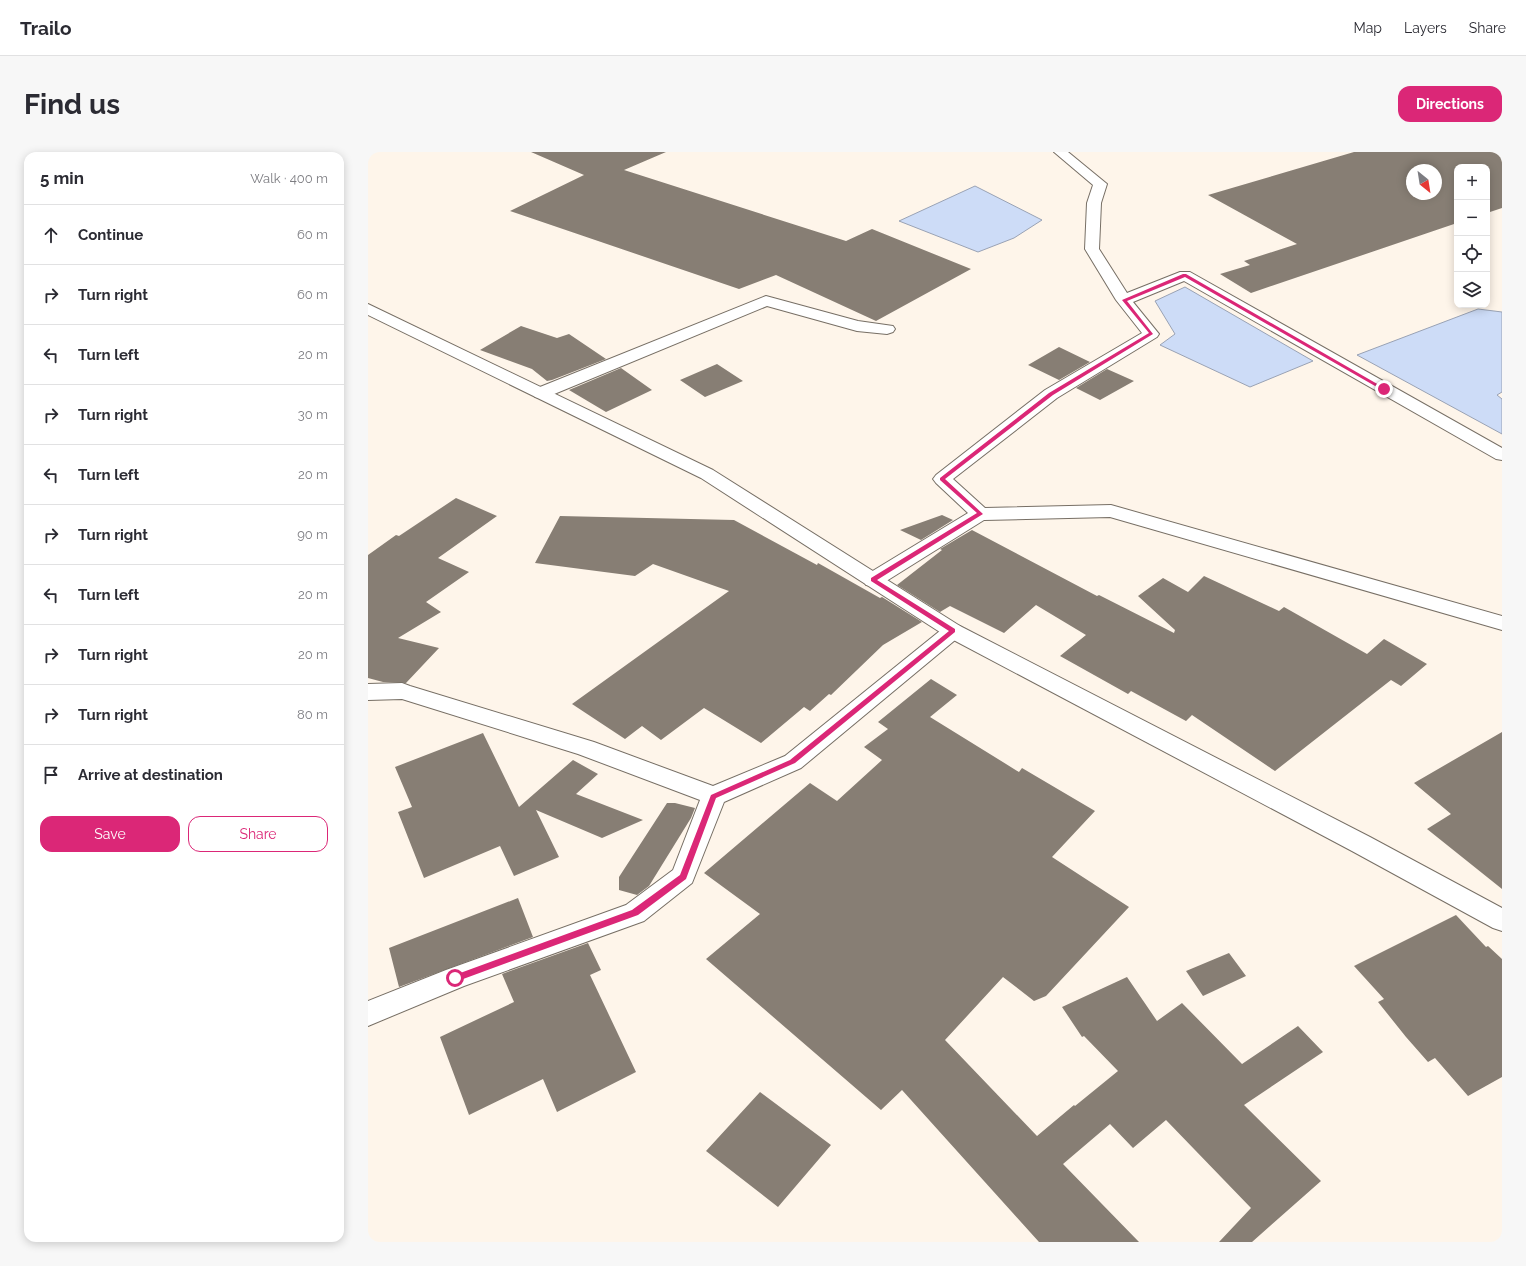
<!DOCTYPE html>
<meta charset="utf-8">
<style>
body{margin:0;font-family:Raleway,sans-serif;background:#f7f7f7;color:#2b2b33}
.controls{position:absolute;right:12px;top:12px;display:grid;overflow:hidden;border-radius:8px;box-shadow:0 2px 10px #0003}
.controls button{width:36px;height:36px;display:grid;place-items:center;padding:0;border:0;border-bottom:1px solid #e1e1e2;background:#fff;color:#2b2b33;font:20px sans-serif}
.compass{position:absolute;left:1038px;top:12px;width:36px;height:36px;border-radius:50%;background:#fff;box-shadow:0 2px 10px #0003;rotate:150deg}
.stop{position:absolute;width:12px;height:12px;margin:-9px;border:3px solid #db2777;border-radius:50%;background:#fff}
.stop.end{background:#db2777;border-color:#fff;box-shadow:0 1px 4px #0008}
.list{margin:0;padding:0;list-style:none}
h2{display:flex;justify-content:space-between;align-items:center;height:52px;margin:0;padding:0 16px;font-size:17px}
h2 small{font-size:13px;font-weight:400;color:#7c7c81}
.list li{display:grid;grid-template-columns:26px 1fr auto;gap:12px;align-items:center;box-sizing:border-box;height:60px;padding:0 16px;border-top:1px solid #e1e1e2}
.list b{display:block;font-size:15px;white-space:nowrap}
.list em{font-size:13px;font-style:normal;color:#7c7c81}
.actions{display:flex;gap:8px;padding:12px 16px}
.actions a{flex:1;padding:9px 0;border:1px solid #db2777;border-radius:12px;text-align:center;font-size:14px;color:#db2777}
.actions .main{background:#db2777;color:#fff}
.icon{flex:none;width:22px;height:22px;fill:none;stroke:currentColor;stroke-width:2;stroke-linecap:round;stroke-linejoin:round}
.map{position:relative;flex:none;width:1134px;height:1090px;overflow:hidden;border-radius:12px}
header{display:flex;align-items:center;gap:24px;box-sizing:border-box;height:56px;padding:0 20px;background:#fff;border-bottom:1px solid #e1e1e2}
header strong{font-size:19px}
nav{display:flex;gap:22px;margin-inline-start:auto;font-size:14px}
.intro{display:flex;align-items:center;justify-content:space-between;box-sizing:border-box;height:96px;padding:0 24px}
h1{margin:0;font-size:28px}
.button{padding:10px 18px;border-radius:12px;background:#db2777;color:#fff;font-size:14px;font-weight:700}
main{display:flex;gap:24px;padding:0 24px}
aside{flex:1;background:#fff;border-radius:12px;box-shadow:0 2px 10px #0003}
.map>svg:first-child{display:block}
.water{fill:#cddcf7;stroke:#99a2b4}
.building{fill:#877e74;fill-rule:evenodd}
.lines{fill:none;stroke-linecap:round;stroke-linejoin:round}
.street-casing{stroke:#776f65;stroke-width:2}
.secondary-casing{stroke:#776f65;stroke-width:2}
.street{fill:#fff;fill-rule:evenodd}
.secondary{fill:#fff;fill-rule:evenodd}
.route{fill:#db2777}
</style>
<header>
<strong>Trailo</strong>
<nav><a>Map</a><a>Layers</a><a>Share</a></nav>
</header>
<div class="intro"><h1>Find us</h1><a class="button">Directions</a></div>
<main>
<aside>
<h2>5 min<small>Walk · 400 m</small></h2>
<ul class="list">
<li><svg class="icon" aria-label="ahead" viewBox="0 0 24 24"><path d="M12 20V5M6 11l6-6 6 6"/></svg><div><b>Continue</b></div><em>60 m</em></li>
<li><svg class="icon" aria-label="right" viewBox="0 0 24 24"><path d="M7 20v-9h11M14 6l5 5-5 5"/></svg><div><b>Turn right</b></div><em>60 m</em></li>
<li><svg class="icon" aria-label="left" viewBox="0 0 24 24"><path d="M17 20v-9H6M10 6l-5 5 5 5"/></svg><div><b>Turn left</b></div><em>20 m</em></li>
<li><svg class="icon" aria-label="right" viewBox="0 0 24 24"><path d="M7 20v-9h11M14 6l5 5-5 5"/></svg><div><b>Turn right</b></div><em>30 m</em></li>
<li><svg class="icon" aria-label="left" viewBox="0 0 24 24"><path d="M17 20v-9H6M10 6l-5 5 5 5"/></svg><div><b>Turn left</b></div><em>20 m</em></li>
<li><svg class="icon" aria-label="right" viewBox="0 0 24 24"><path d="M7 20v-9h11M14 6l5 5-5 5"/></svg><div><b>Turn right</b></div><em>90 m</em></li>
<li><svg class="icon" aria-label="left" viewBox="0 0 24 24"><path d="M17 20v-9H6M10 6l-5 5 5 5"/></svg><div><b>Turn left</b></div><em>20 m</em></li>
<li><svg class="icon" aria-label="right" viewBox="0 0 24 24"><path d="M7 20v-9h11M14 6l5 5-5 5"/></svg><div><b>Turn right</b></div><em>20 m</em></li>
<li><svg class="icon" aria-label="right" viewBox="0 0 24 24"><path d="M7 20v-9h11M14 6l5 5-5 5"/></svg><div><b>Turn right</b></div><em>80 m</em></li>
<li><svg class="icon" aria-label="arrive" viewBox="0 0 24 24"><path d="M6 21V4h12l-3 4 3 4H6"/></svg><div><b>Arrive at destination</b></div></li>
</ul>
<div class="actions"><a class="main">Save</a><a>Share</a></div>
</aside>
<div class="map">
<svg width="1134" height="1090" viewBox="0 0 1134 1090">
<rect width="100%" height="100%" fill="#fef5ea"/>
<path class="water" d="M607,34l67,34 -28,18 -36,14 -79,-31z
M817,135l128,74 -63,26 -90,-42 15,-11 -20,-33z
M1110,157l24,3v80l-5,3 5,4v35l-145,-79z"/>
<path class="building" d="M163,0h135l-42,18 222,71 26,-12 99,40 -95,52 -100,-46 -37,14 -229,-78 74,-36z
M986,0h148v56l-15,5v-46h-30v56l-206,70 -31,-19 30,-9 -6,-4 53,-17 -89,-49zM1044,18h24v24h-24z
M153,174l36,12 12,-4 37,25 -54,21 -5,1 -15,-12 -52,-19z
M691,195l31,15 -31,18 -31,-15z
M349,212l26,17 -38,16 -25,-17z
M253,216l31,22 -46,22 -37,-22z
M739,217l27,12 -34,19 -24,-12z
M88,346l41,18 -59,42 31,14 -43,30 15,10 -43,26 41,10 -33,35 -23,-1 -15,-4v-123l28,-20 3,1z
M574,363l11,5 -32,20 -21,-10z
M192,364l174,4 83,45 1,-2 62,35 2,-1 40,25 -39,23 -52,50 -2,-1 -19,17 -6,-4 -43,36 -57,-35 -43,32 -19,-14 -17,13 -53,-35 157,-113 -76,-27 -18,12 -100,-13z
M604,378l125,66 2,-1 75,38 1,-3 -37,-34 25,-18 25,14 16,-16 75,35 5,-4 83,47 17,-15 43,25 -26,22 -10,-6 -116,91 -83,-56 -6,6 -55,-30 -3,3 -68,-38 26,-21 -50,-30 -32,28 -54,-27 -10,6 -43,-27 45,-35 -2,-1z
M563,527l26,16 -27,22 89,55 3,-4 73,43 -43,46 77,50 -83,89 -12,5 -31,-24 -58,63 92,96 37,-31 1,1 43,-35 -34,-35 -2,1 -20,-30 65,-30 30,44 25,-18 60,61 56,-38 25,26 -79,53 77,76 -69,61h-33l32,-34 -85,-88 -33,28 -23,-24 -47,40 76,78h-100l-137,-152 -21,20 -175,-151 54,-45 -56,-41 106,-90 27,18 45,-41 -18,-13 24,-18 -10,-7z
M1134,580v157l-75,-60 24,-15 -37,-31z
M115,581l36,74 54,-47 25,14 -22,20 67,26 -41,18 -66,-28 23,47 -45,19 -14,-30 -76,32 -26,-66 14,-5 -17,-40z
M299,651h8l20,5 -4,10 -42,68 -12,9 -18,-5v-13z
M150,746l15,39 -134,50 -10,-39z
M1088,763l30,32 2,-1 14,13v118l-34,19 -33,-38 -7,4 -22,-25 -28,-35 6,-3 -30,-33z
M220,791l13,27 -11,5 46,97 -79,40 -14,-33 -74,36 -29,-78 74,-35 -12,-28z
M861,801l17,23 -43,20 -17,-25z
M392,940l71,53 -53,62 -72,-56z"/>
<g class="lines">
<defs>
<path id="street" d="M686,0h14l39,32 -6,19 -2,46 28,44 53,-21h10l312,176v12l-6,-1 -312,-178 -51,21 26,32 -2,3 -100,61 -104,81 32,29 126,-3 391,111v14l-392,-113 -126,3 -104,65 -7,1 -7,-1 -3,-5 3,-5 102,-62 -32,-30 -3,-4 3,-4 109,-85 97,-57 -26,-33 -31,-51 2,-46 6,-18z
M398,144l92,25 35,5 2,3 -2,3 -6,2 -30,-3 -90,-25 -220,91 -6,1 -6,-1 -2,-4 2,-4z
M585,472l7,2 3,5 -3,5 -159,132 -77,34 -32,81 -48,38 -180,65 -96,40v-25l78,-31 180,-65 47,-35 27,-70 -122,-46 -176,-55 -34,1v-16l34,-1 8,3 184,56 119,44 72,-30 161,-130z"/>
<path id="secondary" d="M0,152l345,166 247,156 410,211 132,71v23l-9,-3 -141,-77 -406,-215 -245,-158 -333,-163z"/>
</defs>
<use href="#street" class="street-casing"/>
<use href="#secondary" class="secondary-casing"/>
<use href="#street" class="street"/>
<use href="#secondary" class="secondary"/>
</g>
<path class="route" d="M815,122h3l200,115 -4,1 -197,-113 -58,24 26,33 -100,61 -108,84 38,35 -106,66 78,49v3l-160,131 -79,35 -30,81 -48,36 -183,67 -3,-1v-5l180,-66 48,-35 31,-80 79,-35 159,-129 -78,-50v-3l106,-65 -37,-33v-2l109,-85 100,-60 -27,-33z"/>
</svg>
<div class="controls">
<button>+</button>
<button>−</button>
<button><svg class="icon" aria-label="locate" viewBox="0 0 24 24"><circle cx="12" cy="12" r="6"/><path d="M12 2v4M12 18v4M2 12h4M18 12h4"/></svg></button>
<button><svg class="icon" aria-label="layers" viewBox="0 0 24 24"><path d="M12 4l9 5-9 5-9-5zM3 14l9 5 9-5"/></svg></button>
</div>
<svg class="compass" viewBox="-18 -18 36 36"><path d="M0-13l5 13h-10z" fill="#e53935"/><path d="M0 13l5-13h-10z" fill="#7c7c81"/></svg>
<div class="stop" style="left:87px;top:826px"></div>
<div class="stop end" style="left:1016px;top:237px"></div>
</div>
</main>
